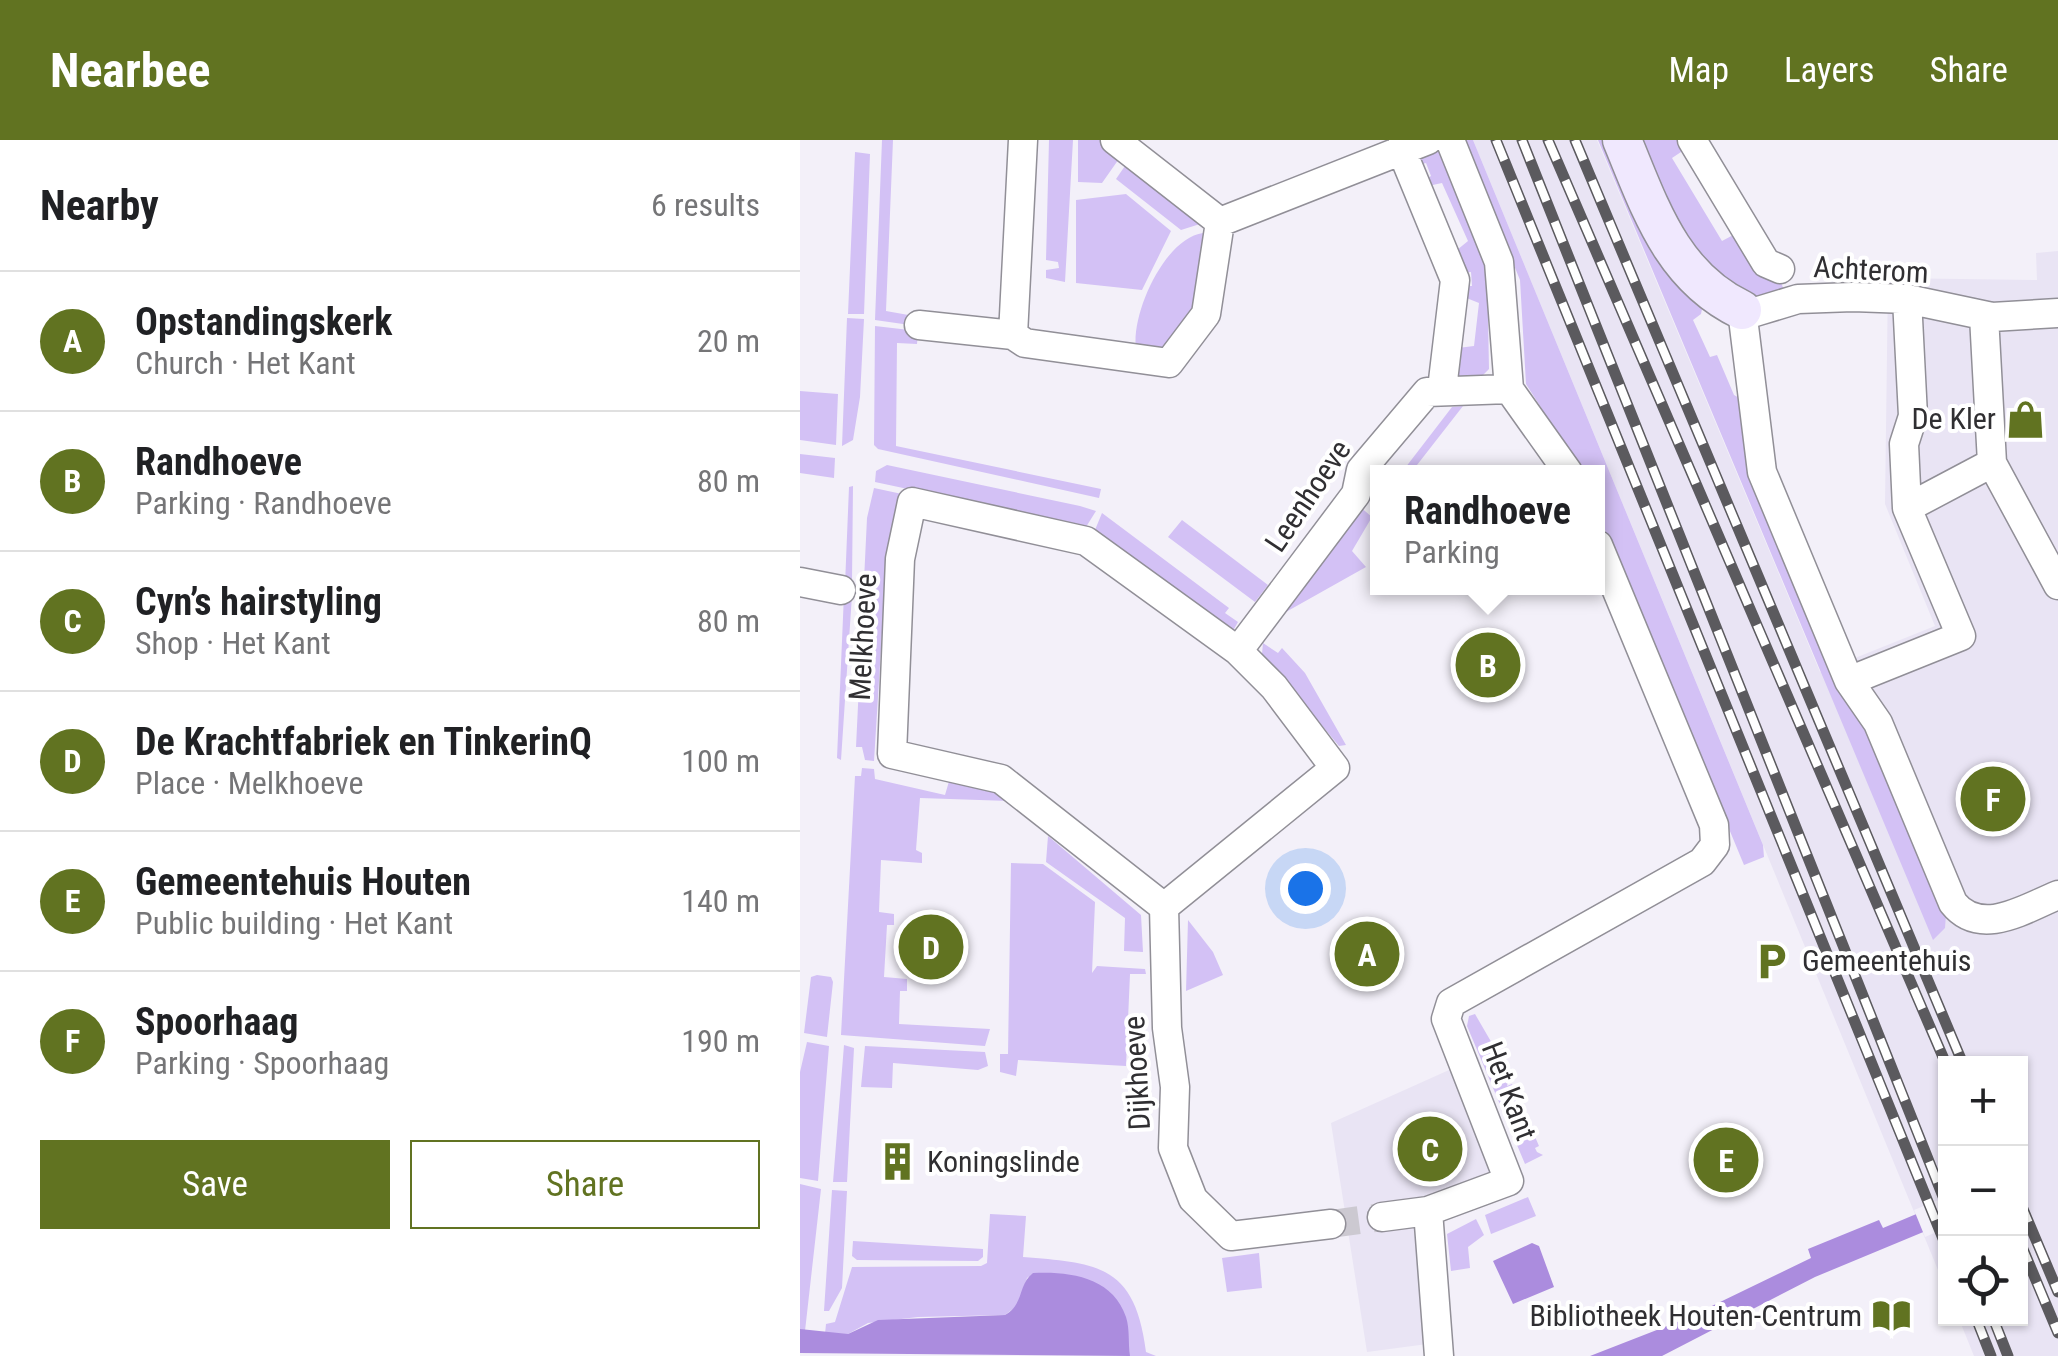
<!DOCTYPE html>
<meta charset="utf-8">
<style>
body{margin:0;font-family:"Roboto Condensed",sans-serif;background:#f6f6f6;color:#202124}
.controls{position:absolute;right:30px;bottom:30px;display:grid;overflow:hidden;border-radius:0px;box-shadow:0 2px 8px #0004}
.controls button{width:90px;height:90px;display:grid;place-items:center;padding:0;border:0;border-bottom:2px solid #e0e0e0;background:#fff;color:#202124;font:50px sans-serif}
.you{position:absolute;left:505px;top:748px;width:35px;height:35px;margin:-25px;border:8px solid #fff;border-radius:50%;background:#1a73e8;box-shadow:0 0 0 15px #1a73e833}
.badge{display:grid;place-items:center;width:65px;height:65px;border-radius:50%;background:#617321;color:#fff;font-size:32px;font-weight:700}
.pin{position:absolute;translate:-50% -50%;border:5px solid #fff;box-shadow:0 2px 10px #0006}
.popup{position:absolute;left:570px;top:325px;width:235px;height:130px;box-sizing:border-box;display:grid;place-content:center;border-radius:0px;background:#fff;filter:drop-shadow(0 2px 8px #0005);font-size:32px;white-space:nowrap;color:#757577}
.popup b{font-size:38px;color:#202124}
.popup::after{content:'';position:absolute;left:50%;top:100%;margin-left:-20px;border:20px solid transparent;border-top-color:#fff}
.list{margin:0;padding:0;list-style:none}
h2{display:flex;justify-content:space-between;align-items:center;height:130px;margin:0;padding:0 40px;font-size:42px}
h2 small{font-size:32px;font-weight:400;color:#757577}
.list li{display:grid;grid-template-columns:65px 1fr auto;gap:30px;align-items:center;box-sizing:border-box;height:140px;padding:0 40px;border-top:2px solid #e0e0e0}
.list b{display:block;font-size:38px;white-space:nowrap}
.list p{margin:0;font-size:32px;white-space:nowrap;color:#757577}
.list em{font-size:32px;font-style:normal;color:#757577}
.actions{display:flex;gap:20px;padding:30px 40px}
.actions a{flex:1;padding:22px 0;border:2px solid #617321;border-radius:0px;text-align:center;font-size:35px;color:#617321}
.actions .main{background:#617321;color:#fff}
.icon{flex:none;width:55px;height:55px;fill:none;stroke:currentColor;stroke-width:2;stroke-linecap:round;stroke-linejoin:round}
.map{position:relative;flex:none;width:1258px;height:1216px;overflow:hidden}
header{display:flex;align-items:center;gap:60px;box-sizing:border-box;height:140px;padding:0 50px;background:#617321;color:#fff}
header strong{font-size:48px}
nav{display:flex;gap:55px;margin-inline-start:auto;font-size:35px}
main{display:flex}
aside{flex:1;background:#fff}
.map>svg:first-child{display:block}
.built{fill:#e9e4f4}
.green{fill:#d3c1f5}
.water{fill:#ab8cde}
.pier{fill:#f3f0f9}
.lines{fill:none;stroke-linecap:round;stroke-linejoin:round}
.street-tunnel{stroke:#ccc9d1;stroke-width:28;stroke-dasharray:28 14;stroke-linecap:butt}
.street-casing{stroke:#918f97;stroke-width:31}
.secondary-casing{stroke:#918f97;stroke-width:41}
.street{stroke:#fff;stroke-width:28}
.secondary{stroke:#f0e8fe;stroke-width:38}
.rail-casing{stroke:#5b5a5e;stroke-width:11}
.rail{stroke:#fff;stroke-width:8;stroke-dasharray:22;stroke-linecap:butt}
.labels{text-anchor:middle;stroke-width:8;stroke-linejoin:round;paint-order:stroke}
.street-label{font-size:30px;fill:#302f32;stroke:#fff}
.poi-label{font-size:30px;fill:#302f32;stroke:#fff;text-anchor:end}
</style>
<header>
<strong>Nearbee</strong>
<nav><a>Map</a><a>Layers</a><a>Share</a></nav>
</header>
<main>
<aside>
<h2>Nearby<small>6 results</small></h2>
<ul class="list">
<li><span class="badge">A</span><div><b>Opstandingskerk</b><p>Church · Het Kant</p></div><em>20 m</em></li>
<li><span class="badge">B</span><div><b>Randhoeve</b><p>Parking · Randhoeve</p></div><em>80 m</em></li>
<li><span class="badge">C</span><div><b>Cyn’s hairstyling</b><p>Shop · Het Kant</p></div><em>80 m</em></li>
<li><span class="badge">D</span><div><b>De Krachtfabriek en TinkerinQ</b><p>Place · Melkhoeve</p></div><em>100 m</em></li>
<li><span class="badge">E</span><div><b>Gemeentehuis Houten</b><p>Public building · Het Kant</p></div><em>140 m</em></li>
<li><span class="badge">F</span><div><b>Spoorhaag</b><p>Parking · Spoorhaag</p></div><em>190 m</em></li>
</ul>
<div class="actions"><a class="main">Save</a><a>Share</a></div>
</aside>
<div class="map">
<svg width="1258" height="1216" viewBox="0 0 1258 1216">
<rect width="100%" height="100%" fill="#f3f0f9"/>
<path class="built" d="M673,0h124l223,532 115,-46 -50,-122 3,-226 149,2 -1,-27 22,-2v1105h-84l-15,-37 61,-1v-254h-74l-1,223z
M678,917l44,125 -87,34 15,125 -83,11 -36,-229z"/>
<path class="green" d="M82,0h11l-7,171 28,5 -4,9 -35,-5z
M249,0h24l-8,142 -19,-4v-8l13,-2 -1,-6 -12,-2z
M278,0h22l21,16 -19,27 -24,-1z
M663,0h10l290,705 1,12 -20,8 -146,-352v-41h-16l-56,-88 -6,-104z
M798,0h12l94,159 -3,15 -8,6 17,37 7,-2 17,40 9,5 203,514 -1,14 -12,12z
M834,0h52l1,8 -15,10 50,83 15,-8 42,44 6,16 -36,8 -61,-47z
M633,8l10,5 44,115 2,101 -10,10 -22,-3 1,-28 16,-2 5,-43 -15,-6v-11h8l-1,-14 -8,1 -6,-23 11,-9 -26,-58 -14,3 -3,-6 6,-4 -5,-13 -7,2v-10z
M55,12l15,2 -6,160h-16z
M327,23l74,58 -1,3 -19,6 -65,-51z
M326,54l45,37 -29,59 -66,-7v-83z
M403,93l-5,75 -33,43 -29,-2c-5,-36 29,-111 67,-116z
M47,178l17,1 -4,78 -7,43 -11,6z
M75,186l43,5 -1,13 -20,-1 -1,103 205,43 -2,9 -221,-49 -4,-4z
M0,251l38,3 -2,51 -36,-5z
M663,266l-46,59 5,7h-20l50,-65z
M0,314l35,4 -1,20 -34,-5z
M87,325l193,41 16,5 -10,16 -211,-45 1,-11z
M53,346l-1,97 -7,2 4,-98z
M74,348l28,6 -16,74 -12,193 -9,-1 -3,-13h-6l11,-229z
M559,366l13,11 -20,34 14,16 -89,50z
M302,373l127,95 -4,5 13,9 -4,7h-7l-132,-99z
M382,380l86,65 -13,17 -87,-65z
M44,454l8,1 -11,165 -4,-2z
M463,503l15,10 4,-5 23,25 41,72 -7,1 -77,-92z
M62,628l12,1 1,10 70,16 5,-17 46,11 13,12 -89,-3 -4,52 6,3v10l-41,-3 -2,52 15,2v11h-7l-3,52 23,2v12h-7l-1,33 91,5 -5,17 -144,-11 14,-259h6z
M248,696l93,79 2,37 -19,-1 1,-33 -79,-56z
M211,723l32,1 52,38 -3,71 5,-7 48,3 1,5h-16l-4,92 -108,-6 -2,16 -16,-4v-18h8z
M388,780l25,32 10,23 -37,16z
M17,835l14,2 2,5 -6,55 -23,-4 7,-56z
M675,874l18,31 -2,7 6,-1 12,27 -2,8 5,-2 12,28 -2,7 5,-1 12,28 -4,2 2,4 6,3 -18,9 -58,-138 2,-10z
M7,902l22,4 -11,135 -18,-3v-106z
M44,905l10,3 -7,134h-14z
M65,906l120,6 3,14 -10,4 -85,-7 -1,25 -31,-1z
M0,1044l21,5 -16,142 -5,-2z
M32,1050l15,1 -5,97 -13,23h-5z
M728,1057l8,19 -45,18 -6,-19z
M190,1074l36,2 -3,41c74,6 112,7 123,95l10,4h-26l-96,-83 -7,5 -9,27 -13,10 -87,2 -50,6 -20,11h-23l1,-10 9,-2 17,-55 129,-1 6,-3z
M676,1079l8,16 -16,12 2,21 -19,3 -4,-37z
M53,1101l130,8v8l-5,4 -121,-1 -5,-4z
M459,1113l3,35 -35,4 -5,-34z"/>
<path class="water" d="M1145,1062v21l-130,54 -153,79h-72l95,-37 126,-61 -3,-9 71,-29 4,8z
M732,1103l7,3 15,41 -41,17 -20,-43z
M233,1133c36,-2 80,4 93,44 4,12 2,27 4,39l-330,-3v-24l48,5 30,-14 127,-5c19,-10 13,-31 28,-42z"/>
<path class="pier" d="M1146,1057v31l-21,9 -11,-27z"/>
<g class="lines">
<path class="street-tunnel" d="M531,1084l51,-7"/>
<defs>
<path id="street" d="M223,0l-10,195 12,8 144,20 37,-49 14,-92 208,-82
M315,0l105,82
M603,0l3,21 49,119 -13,109
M650,0l49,122 10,127 59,83
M892,0l74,123 14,6
M1258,173l-66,4 -85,-18 -54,-2 -55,2 -43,13 -13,-2 20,162 87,209 29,42 75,180c28,35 73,5 105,-8
M1184,176l8,147 66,122
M119,185l94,10
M112,362l174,39 152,110 36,36 61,81 -171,139 -163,-128 -109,-25 8,-195z
M1107,368l85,-45
M0,442l41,8
M438,511l118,-157 5,-24 66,-78 82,-3
M1049,541l112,-45 -54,-128 -3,-64 9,-28 -6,-117
M364,767l3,121 8,59 -2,61 20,51 38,37 100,-12
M582,1077l46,-6
M639,1216l-11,-145 81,-30 -63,-162 5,-16 251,-141 13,-17 -1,-20 -116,-280"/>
<path id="secondary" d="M822,0c28,67 49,136 120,170"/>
</defs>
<use href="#street" class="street-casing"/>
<use href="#secondary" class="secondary-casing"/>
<use href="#street" class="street"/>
<use href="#secondary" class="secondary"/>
<defs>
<path id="rail" d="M696,0l450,1106
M722,0l424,1064
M748,0l398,924
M775,0l388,924
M1220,1062l38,90
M1220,1102l38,91
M1176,1178l15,38
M1193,1178l15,38"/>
</defs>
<use href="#rail" class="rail-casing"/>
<use href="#rail" class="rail"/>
</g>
<defs>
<symbol id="shop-bare" viewBox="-9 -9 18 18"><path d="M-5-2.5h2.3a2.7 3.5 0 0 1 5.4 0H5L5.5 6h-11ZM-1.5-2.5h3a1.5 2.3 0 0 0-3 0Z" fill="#617321" stroke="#fff" stroke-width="2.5" paint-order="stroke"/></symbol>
<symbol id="parking-bare" viewBox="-9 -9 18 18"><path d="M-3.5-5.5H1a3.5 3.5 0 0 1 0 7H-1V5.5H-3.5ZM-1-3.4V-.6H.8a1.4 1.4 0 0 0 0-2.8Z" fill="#617321" stroke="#fff" stroke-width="2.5" paint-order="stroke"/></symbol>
<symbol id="building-bare" viewBox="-9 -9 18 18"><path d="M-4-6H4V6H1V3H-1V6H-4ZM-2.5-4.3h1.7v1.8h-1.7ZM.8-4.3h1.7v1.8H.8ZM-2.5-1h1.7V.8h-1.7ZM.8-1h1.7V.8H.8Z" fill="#617321" stroke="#fff" stroke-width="2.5" paint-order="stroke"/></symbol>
<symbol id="library-bare" viewBox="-9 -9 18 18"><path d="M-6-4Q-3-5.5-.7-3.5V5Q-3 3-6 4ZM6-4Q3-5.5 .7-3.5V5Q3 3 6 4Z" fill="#617321" stroke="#fff" stroke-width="2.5" paint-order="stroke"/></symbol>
</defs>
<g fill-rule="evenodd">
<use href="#shop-bare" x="1198" y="252" width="55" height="55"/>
<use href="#parking-bare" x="944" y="794" width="55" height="55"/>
<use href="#building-bare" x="70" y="994" width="55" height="55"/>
<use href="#library-bare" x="1064" y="1148" width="55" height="55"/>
</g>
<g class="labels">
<g class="street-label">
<text transform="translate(1071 130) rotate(3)" y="10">Achterom</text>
<text transform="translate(508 356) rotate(-56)" y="10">Leenhoeve</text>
<text transform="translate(63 497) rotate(-87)" y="10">Melkhoeve</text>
<text transform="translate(337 933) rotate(-93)" y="10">Dijkhoeve</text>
<text transform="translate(709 951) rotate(69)" y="10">Het Kant</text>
</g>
<g class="poi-label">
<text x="1196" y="289">De Kler</text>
<text x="1002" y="831" text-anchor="start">Gemeentehuis</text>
<text x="127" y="1032" text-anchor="start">Koningslinde</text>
<text x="1062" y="1186">Bibliotheek Houten-Centrum</text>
</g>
</g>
</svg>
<div class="controls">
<button>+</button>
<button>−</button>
<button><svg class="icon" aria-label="locate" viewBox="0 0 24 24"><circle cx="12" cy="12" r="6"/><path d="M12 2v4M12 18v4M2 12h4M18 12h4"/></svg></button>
</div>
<div class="you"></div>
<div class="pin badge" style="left:567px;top:814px">A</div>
<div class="pin badge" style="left:688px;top:525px">B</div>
<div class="popup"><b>Randhoeve</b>Parking</div>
<div class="pin badge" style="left:630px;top:1009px">C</div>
<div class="pin badge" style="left:131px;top:807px">D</div>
<div class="pin badge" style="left:926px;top:1020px">E</div>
<div class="pin badge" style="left:1193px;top:659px">F</div>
</div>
</main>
